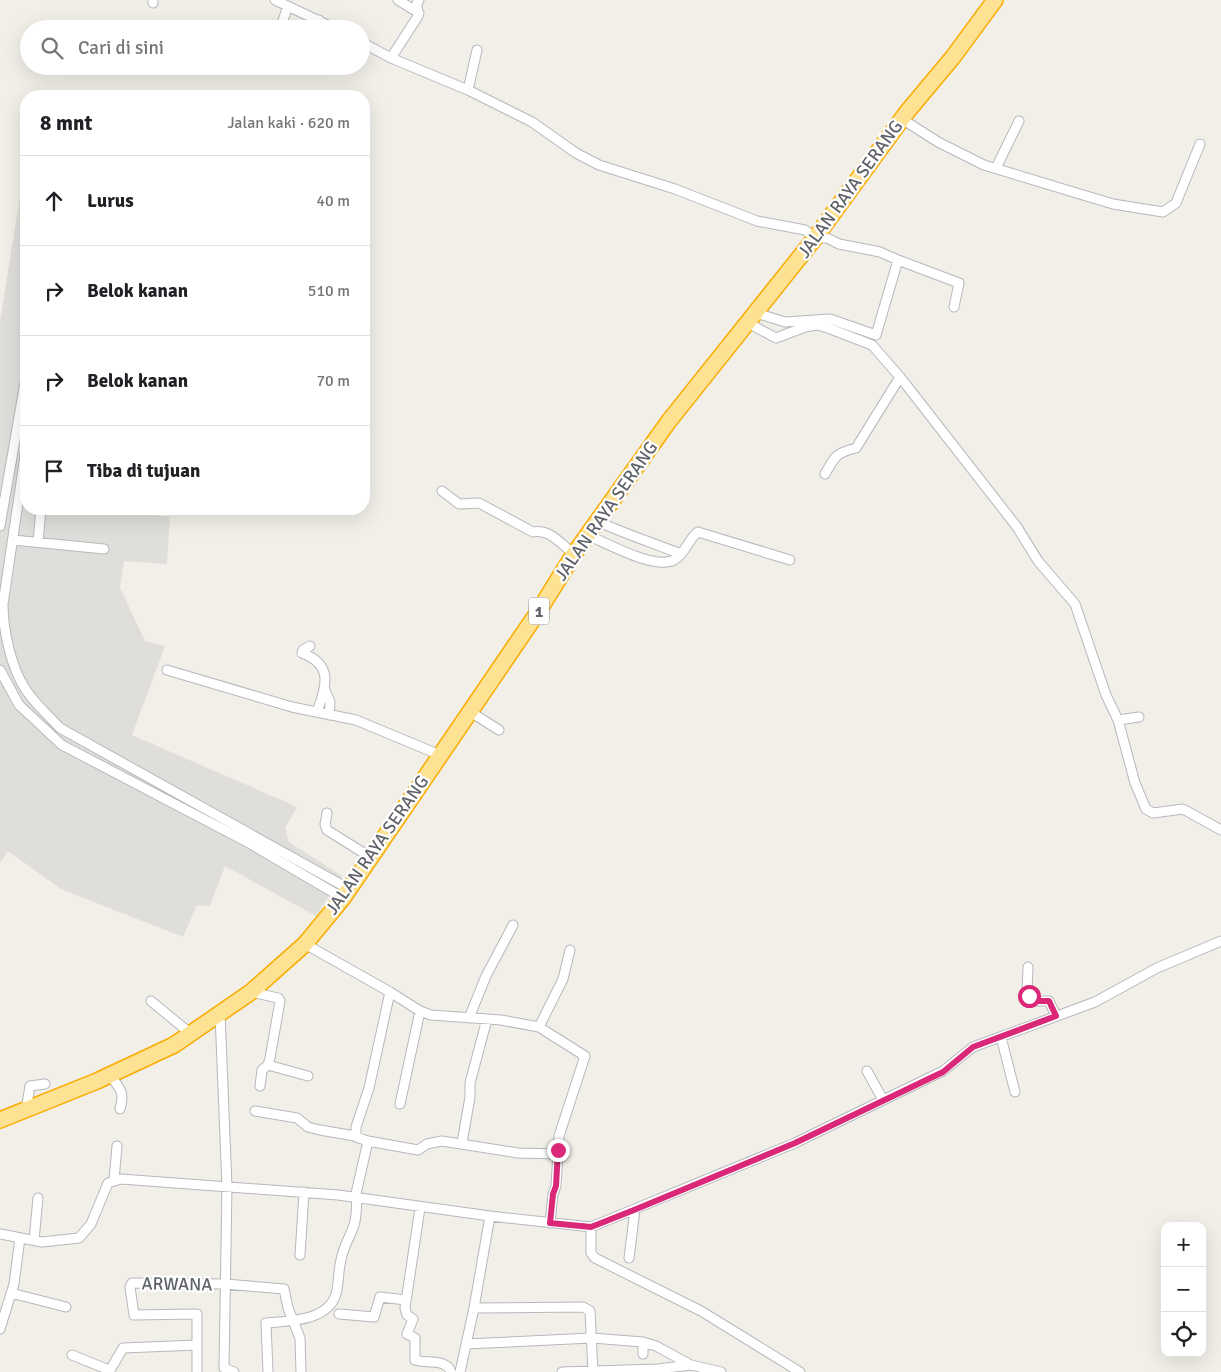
<!DOCTYPE html>
<html lang="id">
<meta charset="utf-8">
<style>
body{margin:0;font-family:Signika,sans-serif;background:#f6f6f6;color:#202124}
.controls{position:absolute;right:15px;bottom:15px;display:grid;overflow:hidden;border-radius:10px;box-shadow:0 5px 20px #0002}
.controls button{width:45px;height:45px;display:grid;place-items:center;padding:0;border:0;border-bottom:1px solid #e0e0e0;background:#fff;color:#202124;font:25px sans-serif}
.stop{position:absolute;width:15px;height:15px;margin:-11px;border:4px solid #db2777;border-radius:50%;background:#fff}
.stop.end{background:#db2777;border-color:#fff;box-shadow:0 1px 5px #0008}
.list{margin:0;padding:0;list-style:none}
h2{display:flex;justify-content:space-between;align-items:center;height:65px;margin:0;padding:0 20px;font-size:21px}
h2 small{font-size:16px;font-weight:400;color:#757577}
.list li{display:grid;grid-template-columns:32px 1fr auto;gap:15px;align-items:center;box-sizing:border-box;height:90px;padding:0 20px;border-top:1px solid #e0e0e0}
.list b{display:block;font-size:19px;white-space:nowrap}
.list em{font-size:16px;font-style:normal;color:#757577}
.icon{flex:none;width:28px;height:28px;fill:none;stroke:currentColor;stroke-width:2;stroke-linecap:round;stroke-linejoin:round}
.map{position:relative;flex:none;width:1221px;height:1372px;overflow:hidden}
.search{position:absolute;background:#fff;box-shadow:0 5px 20px #0002;left:20px;top:20px;width:350px;height:55px;display:flex;align-items:center;gap:12px;box-sizing:border-box;padding:0 18px;border-radius:28px;color:#757577;font-size:19px}
.panel{position:absolute;background:#fff;box-shadow:0 5px 20px #0002;left:20px;top:90px;width:350px;height:425px;border-radius:20px}
.map>svg:first-child{display:block}
.industrial{fill:#e0deda}
.lines{fill:none;stroke-linecap:round;stroke-linejoin:round}
.street-casing{stroke:#b5b8bc;stroke-width:11}
.highway-casing{stroke:#f9ab00;stroke-width:18}
.street{stroke:#fff;stroke-width:9}
.highway{stroke:#fde293;stroke-width:15}
.route{stroke:#db2777;stroke-width:6}
.labels{text-anchor:middle;stroke-width:4.5;stroke-linejoin:round;paint-order:stroke}
.shield{fill:#fff;stroke:#8f9295;stroke-width:1}
.shield-label{font-size:16px;font-weight:bold;fill:#5f6368}
.street-label{font-size:18px;fill:#5f6368;stroke:#fff}
</style>
<div class="map">
<svg width="1221" height="1372" viewBox="0 0 1221 1372">
<rect width="100%" height="100%" fill="#f1efe8"/>
<path class="industrial" d="M23,178h3v331h110l-1,4 35,4 -3,47 -43,-3 -4,27 25,53 20,5 -33,89 165,72 -12,21 4,14 53,34 -26,40 -91,-50 -15,40 -13,-1 -14,32 -122,-48 -53,-38 -8,12v-542z"/>
<g class="lines">
<defs>
<path id="street" d="M153,0v3
M275,0l61,29
M398,0l21,13
M280,29l8,-23
M313,29l6,-9
M361,42l30,16 77,32 64,32 44,31 23,12 76,24 82,32 48,9 10,8h12l12,6 41,8 18,8 -22,75 -46,-16 -45,3 -29,-9
M391,58l27,-42 -1,-13 2,-3
M468,90l9,-40
M902,119l36,23 46,23 129,39 50,8 13,-9 24,-59
M996,168l23,-47
M898,260l61,23 -5,24
M748,323l28,15 29,-11 12,-2 11,3 44,17 28,32 117,150 21,34 37,43 31,91 12,25 17,63 11,26 7,4 30,-4 38,21
M26,449l-23,155c0,26 8,64 23,86 9,14 23,26 34,38l289,161
M825,474c10,-18 11,-21 31,-26l44,-71
M442,491l17,13 20,-1 54,29c16,-4 28,12 41,22
M597,521c28,13 56,22 84,33
M0,526l26,-149
M587,535c20,8 67,35 87,25 12,-7 14,-21 24,-28l92,28
M13,540l91,9
M38,542l3,-33
M310,646l-7,4 -1,3c32,12 24,33 15,59
M0,670l19,35 43,40 187,98 94,55
M167,670l125,37 64,13 84,35
M325,690l5,12 -1,13
M469,711l30,19
M1118,720l21,-3
M327,813l-2,11 2,6 43,27
M305,944l85,48 -21,96 -13,39v10l12,4 50,9 9,-6 15,-3 76,12 40,1
M1028,967l-1,24 5,10h17l7,15
M251,992l27,6 2,3 -10,57 -2,7 -6,5 -2,16
M390,992l30,19 11,4 70,5 38,7 46,29 -26,80 -3,50 -3,8 -3,29
M151,1001l40,33
M220,1014l7,172 -3,182
M469,1018l17,-42 27,-51
M539,1027l24,-48 7,-29
M1001,1037l14,55
M268,1065l40,11
M867,1071l16,29
M110,1075c10,14 15,17 10,34
M400,1104l20,-93
M26,1110l4,-24 15,-2
M255,1111l42,7 11,9 12,3 35,6
M462,1143l8,-46v-14l17,-64
M114,1180l3,-34
M355,1198l13,-57
M420,1208l-15,100 2,7 6,4 -6,15 8,4v22c11,4 31,-2 36,12
M591,1227v26l4,5 106,53 99,61
M0,1234l42,8 37,-4 12,-14 17,-41 13,-4 217,16 152,21 101,11 204,-84 148,-72 30,-24 122,-45 62,-34 64,-27
M34,1240l4,-42
M300,1255l4,-63
M629,1258l6,-48
M11,1293l55,14
M474,1308l109,-1 7,4 3,61
M339,1314l35,3 6,-20 26,3
M0,1329l14,-45 6,-46
M643,1342v12
M466,1344l126,-6 51,4 13,4 35,19 30,7
M72,1355l37,15
M224,1368l10,4
M109,1372l14,-24 74,-3
M197,1372v-58l-63,1 -4,-28 2,-4 93,1 59,5 4,19 12,30 1,34
M268,1372l-2,-49c24,-2 62,-2 70,-29 3,-10 2,-23 5,-34 2,-13 9,-23 13,-35 3,-9 2,-19 3,-27
M460,1372l14,-64 16,-92
M562,1372l96,-3 33,-4"/>
<path id="highway" d="M0,1120l97,-39 77,-36 77,-53 54,-48 38,-46 195,-286 36,-58 95,-133 146,-183 92,-126 46,-55 42,-57"/>
</defs>
<use href="#street" class="street-casing"/>
<use href="#highway" class="highway-casing"/>
<use href="#street" class="street"/>
<use href="#highway" class="highway"/>
</g>
<g class="lines">
<path class="route" d="M558,1150l-2,36 -3,8 -3,29 41,4 43,-17 161,-67 148,-71 30,-25 83,-31 -7,-15h-17l-3,-5"/>
</g>
<g class="labels">
<rect class="shield" x="529" y="597.5" width="20" height="27" rx="4"/>
<g class="shield-label">
<text x="539" y="617">1</text>
</g>
<g class="street-label">
<text transform="translate(850 189) rotate(-54)" y="6">JALAN RAYA SERANG</text>
<text transform="translate(606 511) rotate(-55)" y="6">JALAN RAYA SERANG</text>
<text transform="translate(377 845) rotate(-55)" y="6">JALAN RAYA SERANG</text>
<text transform="translate(177 1284) rotate(1)" y="6">ARWANA</text>
</g>
</g>
</svg>
<div class="controls">
<button>+</button>
<button>−</button>
<button><svg class="icon" aria-label="locate" viewBox="0 0 24 24"><circle cx="12" cy="12" r="6"/><path d="M12 2v4M12 18v4M2 12h4M18 12h4"/></svg></button>
</div>
<div class="stop" style="left:1029px;top:996px"></div>
<div class="stop end" style="left:558px;top:1150px"></div>
<div class="search"><svg class="icon" aria-label="search" viewBox="0 0 24 24"><circle cx="10" cy="10" r="6"/><path d="M15 15l6 6"/></svg>Cari di sini</div>
<section class="panel">
<h2>8 mnt<small>Jalan kaki · 620 m</small></h2>
<ul class="list">
<li><svg class="icon" aria-label="ahead" viewBox="0 0 24 24"><path d="M12 20V5M6 11l6-6 6 6"/></svg><div><b>Lurus</b></div><em>40 m</em></li>
<li><svg class="icon" aria-label="right" viewBox="0 0 24 24"><path d="M7 20v-9h11M14 6l5 5-5 5"/></svg><div><b>Belok kanan</b></div><em>510 m</em></li>
<li><svg class="icon" aria-label="right" viewBox="0 0 24 24"><path d="M7 20v-9h11M14 6l5 5-5 5"/></svg><div><b>Belok kanan</b></div><em>70 m</em></li>
<li><svg class="icon" aria-label="arrive" viewBox="0 0 24 24"><path d="M6 21V4h12l-3 4 3 4H6"/></svg><div><b>Tiba di tujuan</b></div></li>
</ul>
</section>
</div>
